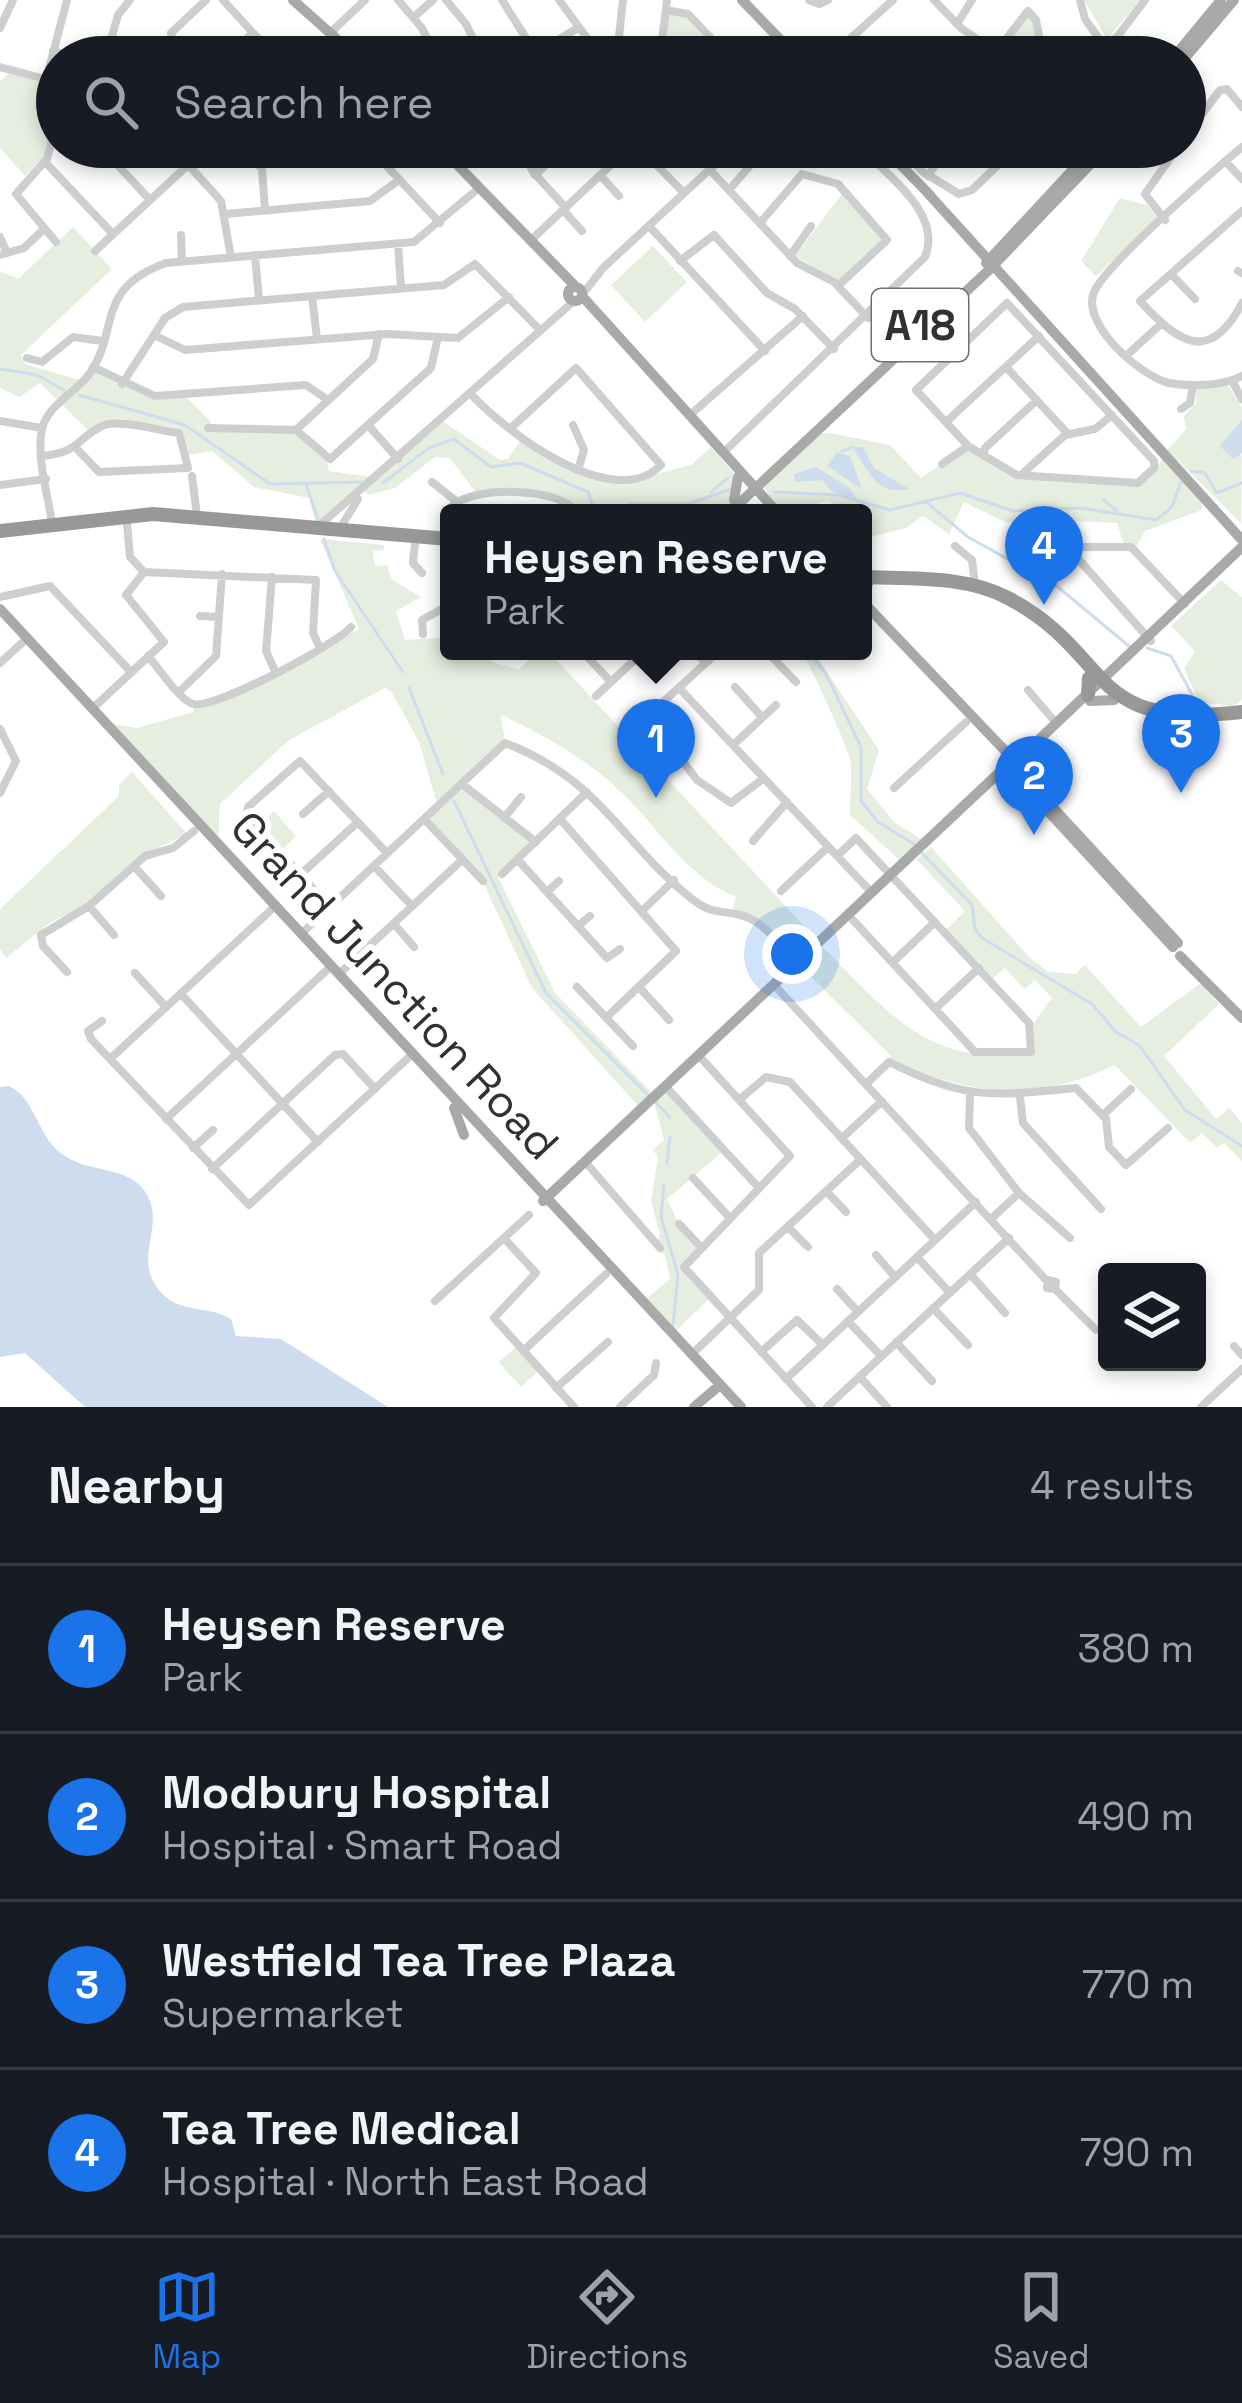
<!DOCTYPE html>
<meta charset="utf-8">
<style>
body{margin:0;font-family:"Space Grotesk",sans-serif;background:#20242c;color:#f1f3f6}
.controls{position:absolute;right:36px;bottom:36px;display:grid;overflow:hidden;border-radius:12px;box-shadow:0 6px 18px #0003}
.controls button{width:108px;height:108px;display:grid;place-items:center;padding:0;border:0;border-bottom:3px solid #363941;background:#171b24;color:#f1f3f6;font:60px sans-serif}
.you{position:absolute;left:792px;top:954px;width:42px;height:42px;margin:-30px;border:9px solid #fff;border-radius:50%;background:#1a73e8;box-shadow:0 0 0 18px #1a73e833}
.badge{display:grid;place-items:center;width:78px;height:78px;border-radius:50%;background:#1a73e8;color:#fff;font-size:39px;font-weight:700}
.pin{position:absolute;translate:-50% -99px;filter:drop-shadow(0 3px 6px #0008)}
.pin::after{content:'';position:absolute;top:63px;width:42px;height:36px;background:inherit;clip-path:polygon(0 0,100% 0,50% 100%)}
.popup{position:absolute;left:440px;top:504px;width:432px;height:156px;box-sizing:border-box;display:grid;place-content:center;border-radius:12px;background:#171b24;filter:drop-shadow(0 3px 9px #0005);font-size:39px;white-space:nowrap;color:#9ea1a6}
.popup b{font-size:45px;color:#f1f3f6}
.popup::after{content:'';position:absolute;left:50%;top:100%;margin-left:-24px;border:24px solid transparent;border-top-color:#171b24}
.list{margin:0;padding:0;list-style:none}
h2{display:flex;justify-content:space-between;align-items:center;height:156px;margin:0;padding:0 48px;font-size:51px}
h2 small{font-size:39px;font-weight:400;color:#9ea1a6}
.list li{display:grid;grid-template-columns:78px 1fr auto;gap:36px;align-items:center;box-sizing:border-box;height:168px;padding:0 48px;border-top:3px solid #363941}
.list b{display:block;font-size:45px;white-space:nowrap}
.list p{margin:0;font-size:39px;white-space:nowrap;color:#9ea1a6}
.list em{font-size:39px;font-style:normal;color:#9ea1a6}
.icon{flex:none;width:66px;height:66px;fill:none;stroke:currentColor;stroke-width:2;stroke-linecap:round;stroke-linejoin:round}
.map{position:relative;flex:none;width:1242px;height:1407px;overflow:hidden}
.search{position:absolute;background:#171b24;box-shadow:0 6px 18px #0003;left:36px;right:36px;top:36px;height:132px;display:flex;align-items:center;gap:30px;box-sizing:border-box;padding:0 42px;border-radius:66px;color:#9ea1a6;font-size:45px}
.sheet{height:828px;background:#171b24}
nav{display:flex;justify-content:space-around;align-items:center;box-sizing:border-box;height:168px;border-top:3px solid #363941;background:#171b24;font-size:33px;color:#9ea1a6}
nav a{display:grid;justify-items:center;gap:6px}
nav .on{color:#1a73e8}
.map>svg:first-child{display:block}
.green{fill:#e6eee0}
.water{fill:#cddded}
.lines{fill:none;stroke-linecap:round;stroke-linejoin:round}
.stream{stroke:#cddded;stroke-width:3}
.minor{stroke:#cecece;stroke-width:8}
.major{stroke:#a9a9a9;stroke-width:10}
.highway{stroke:#989898;stroke-width:14}
.labels{text-anchor:middle;stroke-width:12;stroke-linejoin:round;paint-order:stroke}
.shield{fill:#fff;stroke:#6f6f6f;stroke-width:3}
.shield-label{font-size:42px;font-weight:bold;fill:#313131}
.street-label{font-size:45px;fill:#313131;stroke:#fff}
</style>
<div class="map">
<svg width="1242" height="1407" viewBox="0 0 1242 1407">
<rect width="100%" height="100%" fill="#fff"/>
<path class="green" d="M1084,0h56l-33,39z
M669,13l16,4 37,40h-58z
M1022,16l10,1 8,40 -40,-8z
M9,73l48,11 -10,70 -22,22 -25,-28v-67z
M842,194l40,46 -44,41 -43,-25z
M1120,198l27,7 11,13 -62,58 -15,-15z
M73,227l39,42 -91,86 4,9 58,17 10,-14 47,26 44,2 27,27 -2,5 87,3 31,30 2,11 42,6 70,-57 59,40 8,-1 15,-23 57,35 50,10 61,-16 20,-18 26,30 -2,22 -15,14h-143l-26,-15 -75,-5 -26,-35 -15,-1 -40,31 -26,7 -6,-4 -41,33 -7,-3 -6,-23 -55,-11 -42,-36 -28,5 -2,-19 -72,-13 -18,10 -52,-51 -21,14 -19,-9v-117l18,8z
M653,246l34,36 -42,40 -34,-37z
M1227,384l15,23 -1,116 -74,-73 19,-21 -2,-13 12,-13v-16z
M831,433l59,12 31,33 47,-32 49,29 116,9 30,-24 40,40 -1,10 -57,21 -10,19 -11,-5 -7,-22 -91,-4 -19,4 -43,-21 -15,32 -26,-18 -17,12 -43,11v-26h-13l-22,-12 -48,11 -16,-25 49,-52z
M320,539l64,6v5l-11,1 2,15 12,-1 4,14 30,18 -25,14 9,29 44,-3v14h39l5,12 26,6 21,-18h8l272,292 -23,20 -47,-45 -18,-3 4,-18c-47,-19 -75,-65 -110,-100 -37,-37 -78,-60 -125,-82l4,28 -43,41 74,58 -38,35 57,116 100,103 -14,13 -109,-121 -49,-106 -59,-63 14,-12 -19,-65 -28,-51 -6,-3 -96,52 -69,64 -2,40 -112,-121 31,5 56,-16 1,-5 57,-19 108,-59z
M1221,580l21,17v103l-9,6 -34,-4 -15,-33 11,-18 -24,-25z
M800,651h13l66,99 -12,39 27,33 34,21 -23,22 -55,-50c-1,-19 4,-42 -1,-59 -3,-12 -41,-98 -49,-105z
M132,772l55,62 -34,16 -70,57 -32,15 -45,36 -6,-9v-40l119,-113v-11z
M274,811l22,25 -13,13 -23,-25z
M931,847l99,111 18,14 27,2 10,-9 56,62 60,-44 18,21 -55,52 52,63 13,-11 13,15v38l-18,-18 -7,5 -15,-15 -12,10 -75,-78c-89,41 -138,28 -226,-3l2,-6 -90,-89 22,-20c65,66 110,125 212,103l-3,-25 20,-27 -17,-18 -11,9 -19,-21 -13,11 -46,-49 19,-19 -48,-51z
M668,1089l56,61 -57,49 12,25 21,22 -16,21 27,30 -36,35 -29,-33 24,-20 -5,-24 -10,-9 5,-11 -9,-34 7,-44 -5,-7 11,-10 -10,-38z
M516,1347l22,24 -17,16 -23,-25z"/>
<path class="water" d="M1242,420v33l-9,6 -13,-13z
M852,447h11l11,21 35,21c-34,8 -41,-21 -57,-42z
M837,452l13,4 12,33 -35,-23z
M816,467l34,21 8,13 -27,-10 -9,-11 -27,2 -1,-8z
M9,1086c28,13 28,53 56,70 28,19 71,8 85,45 11,29 -15,58 8,88 22,27 49,15 73,30l5,17 45,3 107,68h-303l-60,-54 -25,4v-270z"/>
<g class="lines">
<path class="stream" d="M0,369l37,6 27,15
M79,395l106,30 85,59 91,-2
M842,451l10,-4
M1191,471l14,2 12,20 25,-10
M383,483l46,-35 25,-9 37,28 29,-4 68,29 7,21
M306,485l12,34
M711,492l17,-14
M775,492l63,3 52,15 70,-17 53,18 68,-3 75,12 16,-13 9,-25
M1103,499l14,12
M925,501l43,36 90,50 72,60
M606,513l24,-9h58l43,-15
M324,539l11,32 68,101
M1147,648l24,8 29,53
M808,651l18,23 35,73v54l17,21 36,22
M409,688l34,86
M454,801l92,192 102,102
M920,851l52,54 3,24 7,9 110,66 24,28 23,13 46,65 57,36
M655,1101l15,17
M667,1163l3,-26
M664,1184l-3,33 17,57 -5,51"/>
<path class="minor" d="M223,0l52,57
M398,0l24,28 14,29
M446,0l20,24 16,33
M502,0l34,54
M559,0l42,57
M809,0l10,4 9,-4
M934,0l27,28 42,29
M1080,0l5,19 20,28
M666,10l22,4 41,43
M414,17l19,-17
M957,24l15,-24
M0,28l13,-28
M330,33l35,-33
M110,41l47,12 17,-3
M53,51l19,5
M995,53l33,-42 8,9 7,37
M106,57l12,-42 12,-15
M176,57l-5,-24 35,-33
M228,57l25,-24
M371,57l14,-13
M530,57l46,-28
M607,57l11,-11 5,-46
M660,57l7,-57
M830,57l63,-57
M902,57l5,-7 11,7
M1089,57l28,-20 28,-37
M0,67l57,15
M46,80l21,-80
M1185,137l35,-47 7,-1 15,18
M101,147l49,53
M172,147l49,54 10,56
M242,147l20,22 3,41
M281,147l23,16 40,-4 17,-12
M369,147l71,76
M521,147l12,25 33,36
M639,147l45,46
M898,147l25,25 36,22 13,-4 45,-43
M1242,147c-30,25 -131,113 -147,143 -17,32 45,86 74,93 22,4 53,3 73,-7
M1225,161l17,18
M45,162l68,72
M656,163l17,-16
M258,164l19,-17
M710,170l87,93 37,19 34,36
M535,175l30,-28
M600,175l19,21
M928,176l19,-29
M729,190l37,-43
M563,210l19,21
M1242,211l-102,90c38,42 70,64 102,2
M226,214l144,-13 29,-21
M1165,220l-20,-26 33,-47
M760,223l42,-49 36,10 49,56 -48,45
M649,226l116,125
M181,235l1,26
M0,237l7,16
M530,241l100,-94
M56,242l-40,-48 31,-35 10,-38
M398,244l3,44
M95,251l93,-86
M0,255l24,-7 20,-19
M255,255l4,45
M790,256l21,-30
M680,261l34,-26 53,58 28,16 39,40
M1238,271l4,2
M1171,274l24,25
M582,295l21,-27 131,-121
M312,296l5,43
M1007,303l147,158v7l-16,15 -121,-8 -49,-29 -52,-56z
M154,335l31,15 202,-16 71,4 51,-41
M1127,355l34,-31
M27,358l15,4 31,-25 29,4
M93,367l62,29 151,-11 22,15
M1006,367l62,67
M1232,381l10,18
M122,384l43,-66 18,-11 261,-22 31,-21 64,65
M470,393c34,38 143,121 191,72l-85,-97 -65,60
M1181,409l9,-6 3,-18
M690,415l113,-99
M0,421l42,7
M946,422l93,-86
M368,425l30,34
M573,425l11,25 -6,20
M208,428l88,2 34,29 101,-91 7,-31
M296,430l77,-71 6,-25
M724,452l201,-195c18,-43 -37,-81 -65,-110
M43,456c39,-5 30,-15 59,-30 16,-8 58,5 77,7l9,35 -89,4 -22,-23
M984,456l1,-8 52,-48
M942,464l26,-18
M1021,475l44,-40 30,-6 17,-14
M192,476l5,40
M432,482l24,19
M0,485l46,-6
M52,523c-4,-28 -16,-66 -10,-94 6,-25 34,-36 48,-56 30,-43 4,-84 76,-110l248,-21 65,-54
M320,525l254,-224
M339,530l19,-31
M443,537l8,-30c20,-22 112,-20 126,6
M415,544l-2,19 9,10
M1065,544l86,97
M955,546l17,14 3,25
M1037,547h94l54,57
M144,572l172,8 -3,53 7,15
M272,577l-6,74 9,20
M0,597l50,-11 81,86
M200,616l19,1
M423,634l-1,-14 27,-15
M582,651l29,31
M694,651l12,12
M766,651l30,31
M148,656c11,12 30,43 45,48 21,6 144,-60 158,-77
M0,663l23,-21
M735,687l27,30
M680,689l192,204
M1028,690l28,33
M180,691l36,-35 6,-82
M596,696l48,-45
M92,709l72,-67 -38,-47 18,-23 -14,-15 -3,-33
M648,716l49,64 34,23 33,-25
M0,729l16,32 -16,32
M629,733l90,-82
M733,745l43,-40
M462,784l74,58
M894,788l72,-66
M303,814l26,-23
M504,818l17,-21
M424,819l59,62
M561,820l115,131 -70,67
M753,841l34,-39
M837,856l19,-18 173,185 2,29h-56l-123,-133
M518,860l89,98 13,-9
M134,866l27,30
M374,866l38,40
M301,874l57,-52
M502,874l85,-82
M781,891l47,-44
M547,892l12,-11
M89,906l25,29
M330,907l-84,-92 2,-8 52,-46 87,92
M643,910l31,-30
M394,924l20,23
M578,926l12,-10
M301,934l204,-191c98,37 117,103 191,159 17,13 35,8 53,16 18,8 34,30 48,44
M893,962l42,-40
M67,972l-24,-26 -2,-11 48,-29 56,-50 28,-8 21,-17
M135,973l31,34
M339,974l122,-113
M577,987l56,59
M639,987l30,33
M777,988l270,293
M181,994l137,148
M935,1009l44,-41
M102,1021l-14,10 3,8 158,166 159,-147
M701,1058l89,98 -106,111 128,140
M110,1059l161,-149
M866,1084l23,-22c79,39 103,34 187,26l30,31 3,28 17,18 42,-37
M668,1089l90,98
M970,1092l-1,36 50,65 51,45
M1020,1097l3,26 78,86
M740,1099l26,-22 24,5 145,158
M1103,1115l28,-26
M166,1119l161,-149
M842,1138l40,-37
M193,1148l20,-18
M587,1164l73,84
M212,1169l123,-114 8,-1 32,35
M693,1178l36,39
M827,1192l19,20
M991,1219l28,-26
M679,1224l21,22
M788,1227l20,20
M504,1238l32,35 -42,45 80,89
M876,1255l19,22
M917,1257l33,36
M970,1274l35,39
M1048,1280l8,2 -1,7 -8,-1z
M837,1289l21,23
M1055,1289l41,41
M435,1301l94,-86
M933,1308l35,37
M848,1321l33,35
M896,1342l36,39
M1234,1346l8,9
M523,1351l83,-77
M761,1352l36,-32 26,25
M692,1354l67,-64v-37l102,-94
M860,1377l27,30
M786,1379l190,-177
M556,1388l52,-46
M620,1407l34,-32 2,-12
M827,1407l182,-169
M1201,1407l41,-38"/>
<path class="major" d="M293,0l64,57
M742,0l55,57
M1174,57l47,-57
M1185,58l49,-58
M440,147l136,140
M883,147l47,48
M925,190l317,350
M986,263l108,-116
M568 294a7 7 0 1 1 14 0a7 7 0 1 1-14 0Z
M582,296l196,217
M734,500l4,-23
M729,513l261,-244 117,-122
M863,588l5,-4
M863,602l149,156
M0,609l741,798
M1090,701l24,-1
M1014,758l15,-9 213,-202
M1173,947l-138,-150 -30,-22 1,-15 15,1 12,25 145,157
M1180,956l62,62
M454,1108l10,27
M543,1201l459,-431
M694,1407l26,-22"/>
<path class="highway" d="M0,531l153,-17 296,25
M863,577c47,2 102,-2 145,21 108,57 75,133 234,114
M1088,695l1,-17"/>
</g>
<g class="labels">
<rect class="shield" x="872" y="289" width="96" height="72" rx="9"/>
<g class="shield-label">
<text x="920" y="340">A18</text>
</g>
<g class="street-label">
<text transform="translate(395 985) rotate(47)" y="16">Grand Junction Road</text>
</g>
</g>
</svg>
<div class="controls">
<button><svg class="icon" aria-label="layers" viewBox="0 0 24 24"><path d="M12 4l9 5-9 5-9-5zM3 14l9 5 9-5"/></svg></button>
</div>
<div class="you"></div>
<div class="pin badge" style="left:656px;top:798px">1</div>
<div class="popup"><b>Heysen Reserve</b>Park</div>
<div class="pin badge" style="left:1034px;top:835px">2</div>
<div class="pin badge" style="left:1181px;top:793px">3</div>
<div class="pin badge" style="left:1044px;top:605px">4</div>
<div class="search"><svg class="icon" aria-label="search" viewBox="0 0 24 24"><circle cx="10" cy="10" r="6"/><path d="M15 15l6 6"/></svg>Search here</div>
</div>
<section class="sheet">
<h2>Nearby<small>4 results</small></h2>
<ul class="list">
<li><span class="badge">1</span><div><b>Heysen Reserve</b><p>Park</p></div><em>380 m</em></li>
<li><span class="badge">2</span><div><b>Modbury Hospital</b><p>Hospital · Smart Road</p></div><em>490 m</em></li>
<li><span class="badge">3</span><div><b>Westfield Tea Tree Plaza</b><p>Supermarket</p></div><em>770 m</em></li>
<li><span class="badge">4</span><div><b>Tea Tree Medical</b><p>Hospital · North East Road</p></div><em>790 m</em></li>
</ul>
</section>
<nav>
<a class="on"><svg class="icon" aria-label="map" viewBox="0 0 24 24"><path d="M3 6l6-2 6 2 6-2v14l-6 2-6-2-6 2zM9 4v14M15 6v14"/></svg>Map</a>
<a><svg class="icon" aria-label="directions" viewBox="0 0 24 24"><path d="M12 3l9 9-9 9-9-9zM9 14v-3h6M13 9l2 2-2 2"/></svg>Directions</a>
<a><svg class="icon" aria-label="saved" viewBox="0 0 24 24"><path d="M7 4h10v16l-5-4-5 4z"/></svg>Saved</a>
</nav>
